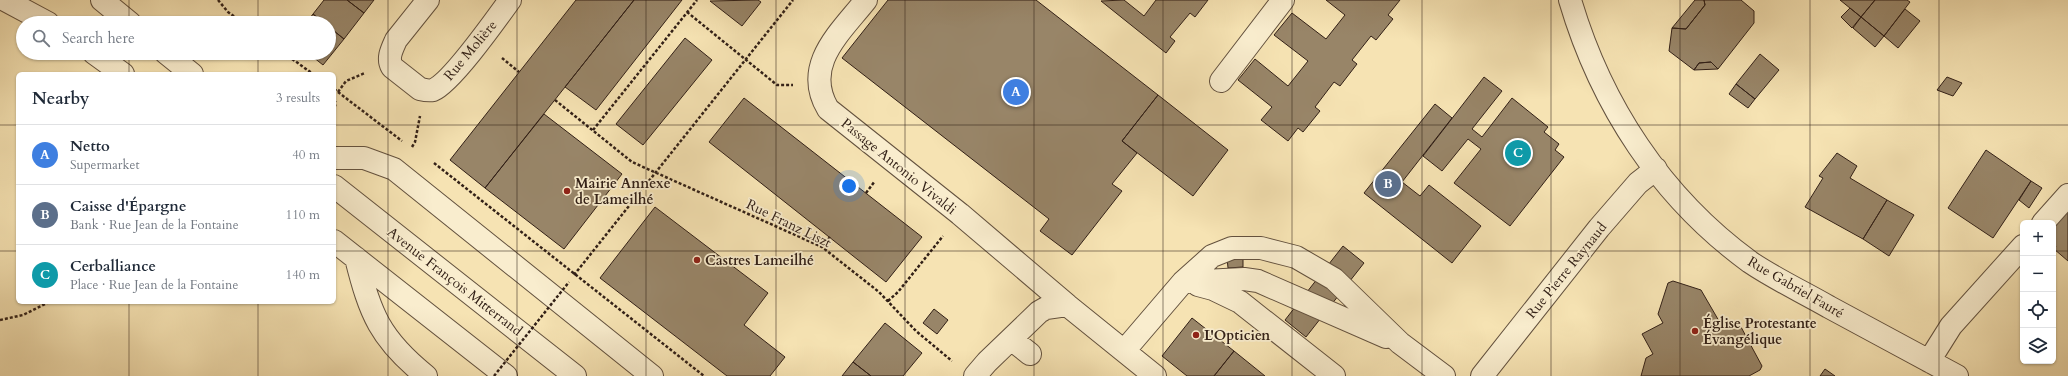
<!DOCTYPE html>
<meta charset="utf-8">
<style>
body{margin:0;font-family:Cardo,serif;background:#f2f2f3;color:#1f2937}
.controls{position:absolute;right:12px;bottom:12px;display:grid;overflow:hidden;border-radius:6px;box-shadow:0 1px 3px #0004}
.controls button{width:36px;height:36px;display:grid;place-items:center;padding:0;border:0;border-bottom:1px solid #e0e1e3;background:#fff;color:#1f2937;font:20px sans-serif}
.you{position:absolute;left:849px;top:186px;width:14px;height:14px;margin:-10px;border:3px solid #fff;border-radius:50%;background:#1a73e8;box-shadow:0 0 0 6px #1a73e833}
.badge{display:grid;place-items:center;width:26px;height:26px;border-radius:50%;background:#8f2418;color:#fff;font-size:13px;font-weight:700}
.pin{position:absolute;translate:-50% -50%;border:2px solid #fff;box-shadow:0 1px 4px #0006}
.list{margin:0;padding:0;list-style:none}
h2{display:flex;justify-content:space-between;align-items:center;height:52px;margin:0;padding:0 16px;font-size:17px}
h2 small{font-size:13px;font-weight:400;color:#747a83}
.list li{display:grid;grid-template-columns:26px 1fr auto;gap:12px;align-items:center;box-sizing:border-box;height:60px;padding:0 16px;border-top:1px solid #e0e1e3}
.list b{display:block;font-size:15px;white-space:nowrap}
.list p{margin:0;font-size:13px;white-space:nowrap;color:#747a83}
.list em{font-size:13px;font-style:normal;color:#747a83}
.icon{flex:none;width:22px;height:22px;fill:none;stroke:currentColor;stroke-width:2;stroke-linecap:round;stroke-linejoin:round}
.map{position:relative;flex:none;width:2068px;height:376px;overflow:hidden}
.search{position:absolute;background:#fff;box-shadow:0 1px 3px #0004;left:16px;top:16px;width:320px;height:44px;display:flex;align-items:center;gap:10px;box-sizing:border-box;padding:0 14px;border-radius:22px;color:#747a83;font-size:15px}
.panel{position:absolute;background:#fff;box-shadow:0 1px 3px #0004;left:16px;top:72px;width:320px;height:232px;border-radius:6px}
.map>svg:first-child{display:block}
.building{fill:#988568;stroke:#322017}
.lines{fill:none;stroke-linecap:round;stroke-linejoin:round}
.minor-casing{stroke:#63513e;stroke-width:24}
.path{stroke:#322017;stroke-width:2.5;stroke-dasharray:3 2;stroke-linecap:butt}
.minor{stroke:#f9edce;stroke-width:22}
.path-bridge{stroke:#322017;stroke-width:2.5;stroke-dasharray:3 2;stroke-linecap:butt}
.grid{fill:none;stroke:#322017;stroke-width:1;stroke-opacity:0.55}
.poi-dot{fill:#8f2418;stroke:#f9edce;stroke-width:1.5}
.labels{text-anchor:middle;stroke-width:3.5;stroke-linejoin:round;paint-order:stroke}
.street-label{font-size:14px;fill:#322017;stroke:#f9edce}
.poi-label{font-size:14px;font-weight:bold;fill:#322017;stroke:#f9edce;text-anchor:start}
</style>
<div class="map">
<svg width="2068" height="376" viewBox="0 0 2068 376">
<rect width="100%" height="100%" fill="#f6e3b3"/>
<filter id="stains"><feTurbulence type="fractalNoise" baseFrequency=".005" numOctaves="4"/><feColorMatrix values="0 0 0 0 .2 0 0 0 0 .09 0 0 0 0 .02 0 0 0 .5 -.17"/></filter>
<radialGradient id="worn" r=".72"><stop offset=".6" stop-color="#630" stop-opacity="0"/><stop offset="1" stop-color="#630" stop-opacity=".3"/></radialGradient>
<path class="building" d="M324,0h23l17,13 -20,26 -15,-12v-4h-5l-11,-9z
M347,0h27l-10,13z
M576,0h58l-149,188 -35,-28z
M634,0h48l-86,110 -31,-23z
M758,0l3,2 -19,24 -32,-25z
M888,0h148l122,95 -36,46 15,12 -25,31 10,7 -50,64 -32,-24 9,-12 -207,-161z
M1124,0l20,16 12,-16h52l-13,17 -5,-4 -20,24 5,4 -9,12 -65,-52z
M1326,0h74l-12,15 5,4 -17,21 -5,-4 -19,24 5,4 -17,22 -6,-4 -19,25 5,4 -17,21 -5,-4 -10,13 -27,-21 11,-13 -34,-27 17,-21 33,27 20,-25 -34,-26 18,-22 34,26 19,-24z
M1695,0h9l1,5 -19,24 -14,-1z
M1704,0h37l13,11v12l-36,46 -7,-7 -12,1 -5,7 -25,-19 3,-23 14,1 19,-24z
M1840,0h35l-14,17z
M1875,0h32l3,2 -26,34 -23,-19z
M1850,8l11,9 -9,11 -11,-11z
M1905,9l15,12 -22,27 -14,-12z
M313,14l11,9h-18z
M1861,17l23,19 -9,11 -22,-19z
M329,27l15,12 -21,26 -15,-12h21z
M685,38l27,22 -69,85 -27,-21z
M1760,54l19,16 -24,29 -19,-15z
M1711,62l7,7 -24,1 5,-7z
M1484,77l18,14 -30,38 10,8 30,-39 36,29 -4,5 15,12 -4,6 9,7 -54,69 -56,-43 27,-34 -13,-10 -26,32 -19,-15z
M1947,77l15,6 -9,13 -16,-6z
M1736,84l19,15 -7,9 -19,-14z
M1158,95l70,55 -35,46 -71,-55z
M744,98l178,139 -36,45 -177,-140z
M1435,104l17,14 -50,64 18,14 9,-11 52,41 -29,37 -88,-70z
M544,114l78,60 -58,75 -79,-61z
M1986,150l45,31 -38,57 -45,-30z
M1837,153l20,13 -7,12 37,22 -24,39 -58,-32 18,-29 -4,-2z
M2031,181l11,7 -13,20 -10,-8z
M1887,200l27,15 -25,41 -26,-17z
M655,207l113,86 -24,32 41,32 -15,19h-43l-127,-98z
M2068,210v51l-14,-12 2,-3 -3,-2v-21z
M1343,246l21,17 -58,74 -21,-17z
M1243,256v11l-15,1 -1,-11z
M1673,281l28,9 18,31 22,6 21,39 -2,4 -11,6h-108l5,-18 7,-4 -11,-20 21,-11 -5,-9 10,-31z
M934,309l14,11 -11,14 -14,-11z
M1192,318l42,33 -20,25h-27l-25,-20z
M885,323l37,30 -19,23h-32l-18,-14z
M1234,351l31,25h-51z
M853,362l18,14h-29z
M1825,369l10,7h-15z"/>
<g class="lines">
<defs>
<path id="minor" d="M5,0l43,23
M102,0l28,23
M428,0l-32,40c-4,9 -9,18 -4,27l28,22c4,1 9,2 13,1 18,-7 64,-72 77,-90
M866,0c-26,33 -64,65 -38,109l132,105 107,91
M1570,0c31,105 91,197 180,262 25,17 53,30 79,45 43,23 85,46 128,69
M94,53l29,21
M166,53l26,21
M1221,81l62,-81
M334,158h30l30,11 258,207
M334,186l241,190
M2043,223l25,-28
M334,241l172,135
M356,258c14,56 24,81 70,118
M1183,282l61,-3 14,2 128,56
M1198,285l15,4 27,13 94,74
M1011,339l19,15
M1124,351l59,-69 29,-26 20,-8h29l35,9 38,22 66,64 44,33
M1929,361l22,-35 72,-80
M975,376l12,-14 52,-50 7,-4 21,-3 88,71
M1482,376l117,-148 39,-45 18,-14"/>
</defs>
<use href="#minor" class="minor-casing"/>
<path class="path" d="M218,0l10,12 15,11
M687,12l90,73h16
M284,53l29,21
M502,58l17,14
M334,89l68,52
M338,92l8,-11 19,-8
M334,100l2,3 -2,6
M555,100l77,62 190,85 57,45 37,39 36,30
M593,130l104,-130
M412,147l3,-5 5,-26
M434,163l270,213
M866,193l9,-12
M822,247l8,-10
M574,275l219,-275
M888,301l10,-9 45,-56
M0,320l23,-5 26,-13"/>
<use href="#minor" class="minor"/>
<path class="path-bridge" d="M494,376l75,-94"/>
</g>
<path class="grid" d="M129,0v23M258,0v23M388,0v376M517,0v376M646,0v376M776,0v376M905,0v376M1034,0v376M1163,0v376M1292,0v376M1422,0v376M1551,0v376M1680,0v376M1810,0v376M1939,0v376M129,53v21M258,53v21M0,125h18M334,125h1734M0,251h18M334,251h1689M2053,251h15M129,302v74M258,302v74"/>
<g class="poi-dot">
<circle cx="567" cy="191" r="4"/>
<circle cx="697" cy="260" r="4"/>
<circle cx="1695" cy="331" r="4"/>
<circle cx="1196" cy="335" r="4"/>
</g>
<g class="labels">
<g class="street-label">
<text transform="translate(470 50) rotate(-50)" y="5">Rue Molière</text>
<text transform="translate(899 166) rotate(39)" y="5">Passage Antonio Vivaldi</text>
<text transform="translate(789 223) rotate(26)" y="5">Rue Franz Liszt</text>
<text transform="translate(1566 270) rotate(-51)" y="5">Rue Pierre Raynaud</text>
<text transform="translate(455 281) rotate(38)" y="5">Avenue François Mitterrand</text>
<text transform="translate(1796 287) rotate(30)" y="5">Rue Gabriel Fauré</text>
</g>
<g class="poi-label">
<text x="575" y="188">Mairie Annexe<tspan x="575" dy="16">de Lameilhé</tspan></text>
<text x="705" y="265">Castres Lameilhé</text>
<text x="1703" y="328">Église Protestante<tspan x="1703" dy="16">Évangélique</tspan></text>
<text x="1204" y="340">L'Opticien</text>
</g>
</g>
<rect width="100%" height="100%" filter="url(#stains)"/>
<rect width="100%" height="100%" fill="url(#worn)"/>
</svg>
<div class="controls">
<button>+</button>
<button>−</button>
<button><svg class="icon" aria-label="locate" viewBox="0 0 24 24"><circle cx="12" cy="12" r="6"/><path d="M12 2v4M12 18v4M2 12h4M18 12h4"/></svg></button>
<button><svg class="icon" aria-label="layers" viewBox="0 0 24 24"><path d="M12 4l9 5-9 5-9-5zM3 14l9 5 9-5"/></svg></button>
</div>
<div class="you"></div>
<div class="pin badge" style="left:1016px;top:92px;background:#3f7fe0">A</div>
<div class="pin badge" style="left:1388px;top:184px;background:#5c6f8a">B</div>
<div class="pin badge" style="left:1518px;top:153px;background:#0f9aa8">C</div>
<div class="search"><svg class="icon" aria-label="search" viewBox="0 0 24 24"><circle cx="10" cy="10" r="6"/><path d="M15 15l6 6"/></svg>Search here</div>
<section class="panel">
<h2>Nearby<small>3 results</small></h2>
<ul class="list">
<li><span class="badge" style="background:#3f7fe0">A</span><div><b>Netto</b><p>Supermarket</p></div><em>40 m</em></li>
<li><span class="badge" style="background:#5c6f8a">B</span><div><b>Caisse d'Épargne</b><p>Bank · Rue Jean de la Fontaine</p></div><em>110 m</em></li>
<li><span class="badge" style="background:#0f9aa8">C</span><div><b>Cerballiance</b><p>Place · Rue Jean de la Fontaine</p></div><em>140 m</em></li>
</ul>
</section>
</div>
